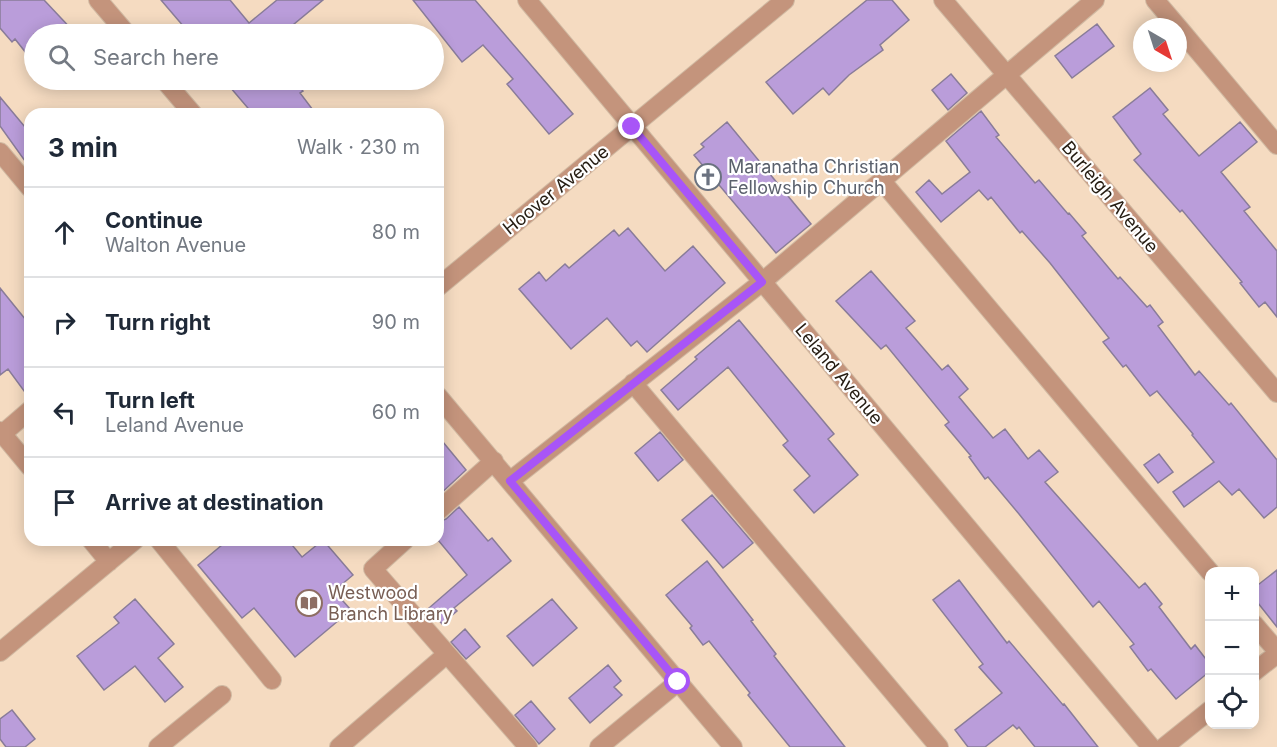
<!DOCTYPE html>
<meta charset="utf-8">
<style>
body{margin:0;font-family:Inter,sans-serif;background:#f6f6f7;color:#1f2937}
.controls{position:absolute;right:18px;bottom:18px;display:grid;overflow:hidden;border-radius:12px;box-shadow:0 3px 15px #0003}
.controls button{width:54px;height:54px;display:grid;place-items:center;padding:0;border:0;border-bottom:2px solid #e0e1e3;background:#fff;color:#1f2937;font:30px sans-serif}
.compass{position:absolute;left:1133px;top:18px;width:54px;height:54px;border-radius:50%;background:#fff;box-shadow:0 3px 15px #0003;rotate:141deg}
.stop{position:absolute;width:18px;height:18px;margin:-14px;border:4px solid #a855f7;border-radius:50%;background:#fff}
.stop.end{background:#a855f7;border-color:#fff;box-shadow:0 2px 6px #0008}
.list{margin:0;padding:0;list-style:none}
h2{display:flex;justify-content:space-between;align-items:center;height:78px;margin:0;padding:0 24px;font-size:26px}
h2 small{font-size:20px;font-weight:400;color:#747a83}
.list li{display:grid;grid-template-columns:39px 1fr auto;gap:18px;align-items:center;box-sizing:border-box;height:90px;padding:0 24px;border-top:2px solid #e0e1e3}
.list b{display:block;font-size:22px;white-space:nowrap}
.list p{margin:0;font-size:20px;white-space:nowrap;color:#747a83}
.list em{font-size:20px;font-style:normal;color:#747a83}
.icon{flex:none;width:33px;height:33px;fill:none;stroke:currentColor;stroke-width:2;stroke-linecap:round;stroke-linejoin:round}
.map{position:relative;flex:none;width:1277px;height:747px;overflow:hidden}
.search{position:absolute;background:#fff;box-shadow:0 3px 15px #0003;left:24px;top:24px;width:420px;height:66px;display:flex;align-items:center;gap:15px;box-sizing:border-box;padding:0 21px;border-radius:33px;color:#747a83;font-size:22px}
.panel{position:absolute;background:#fff;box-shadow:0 3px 15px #0003;left:24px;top:108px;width:420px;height:438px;border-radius:18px}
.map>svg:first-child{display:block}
.building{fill:#ba9dda;stroke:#897c99;stroke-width:1.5}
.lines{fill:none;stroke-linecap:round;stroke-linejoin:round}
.minor-casing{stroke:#d0b9a2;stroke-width:20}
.minor{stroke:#c4947c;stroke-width:18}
.route{stroke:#a855f7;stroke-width:8}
.labels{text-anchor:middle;stroke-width:4.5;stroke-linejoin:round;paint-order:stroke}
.worship-label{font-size:18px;fill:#5b616d;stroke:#fff;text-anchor:start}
.street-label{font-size:18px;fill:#251c12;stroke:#fff}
.education-label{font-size:18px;fill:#785e54;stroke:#fff;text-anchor:start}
</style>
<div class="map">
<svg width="1277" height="747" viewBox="0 0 1277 747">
<rect width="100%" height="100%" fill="#f5dbc1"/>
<path class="building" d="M0,0h44l32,34h-42v29l-19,-24 -3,3 -12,-14z
M161,0h69l19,23 28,-23h46l-41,34h-92z
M413,0h62l98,114 -24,20 -42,-50 6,-5 -30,-34 -21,17z
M867,0h25l17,20 -29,25 3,5 -34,25 -20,20 -6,-7 -30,26 -27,-32z
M1097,24l17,22 -42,32 -17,-22z
M951,74l16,19 -19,17 -16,-20z
M224,80h69l10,11 -3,2 16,21h-63z
M1150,88l18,22 -5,4 36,42 41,-34 17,20 -36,30 29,35 -6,4 33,40v66l-12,-15 -6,5 -19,-24 2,-1 -60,-72 -2,2 -46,-52 7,-6 -28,-37z
M0,97l30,36v35l-30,-42z
M981,111l18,24 -3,2 39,46 4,-3 29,34 1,-1 17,20 -4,3 36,43 2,-2 27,30 3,-2 13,17 -5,4 37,49 4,-4 30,34 2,-2 46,57v47l-13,11 -25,-29 -7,6 -13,-14 -35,26 -11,-15 41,-30 -22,-27 1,-1 -36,-43 -7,5 -24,-31 -3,2 -20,-25 6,-4 -59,-75 -28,-32 -2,2 -29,-36 -3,3 -9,-10 -38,32 -25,-30 13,-12 13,14 28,-22 -24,-31z
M727,122l84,102 -35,29 -82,-98 10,-8 -3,-3z
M628,228l37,43 28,-25 32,37 -78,69 -10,-11 -6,5 -24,-28 -36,31 -52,-60 20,-17 7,9 19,-17 4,4 45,-38 5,6z
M871,271l44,50 -9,7 36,42 6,-5 20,24 -9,8 34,41 12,-9 23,30 11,-9 19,22 -13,10 94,106 6,-5 17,21 -3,3 32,42 4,-4 14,18v9l-33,27 -25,-30 -3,2 -18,-24 4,-3 -35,-43 -6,6 -74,-93 -31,-37 -3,2 -16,-22 2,-1 -26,-31 4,-3 -63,-77 -5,4 -45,-48z
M0,288l30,37v74l-22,-30 -8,6z
M739,320l95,114 -6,5 30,36 -44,38 -20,-23 16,-14 -27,-31 5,-4 -60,-74 -50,43 -17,-20 36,-31 -2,-2z
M660,432l23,28 -25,21 -23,-28z
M438,436l28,34 -28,26z
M1159,454l14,18 -15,11 -14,-18z
M712,495l41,48 -30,25 -41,-48z
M459,507l29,34 4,-3 19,23 -57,47 3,3 -15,13 -13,-16 38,-33 -29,-35v-18l8,-3z
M228,540h60l14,17 21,-17 30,35 -19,16 17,19 -56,47 -41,-49 -12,10 -44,-53z
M707,561l46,59 -2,1 25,33 -2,2 71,91h-55l-42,-52 2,-2 -41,-52 -6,4 -13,-17 2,-2 -26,-31z
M1277,570v57l-23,-29v-10z
M959,580l48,63 2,-2 54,64 1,-1 34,43h-63l-16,-20 -2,2 -4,-4 -28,22h-17l-13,-17 47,-37 -23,-26 4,-3 -50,-64z
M135,599l39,45 -16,14 25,29 -18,15 -30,-36 -31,24 -27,-34 42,-33 -5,-6z
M552,599l25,29 -44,38 -26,-30z
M465,629l15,18 -14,12 -15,-17z
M608,665l13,16 -7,6 8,8 -32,28 -21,-25z
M531,701l24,28 -16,15 -24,-29z
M12,710l23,29 -10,8h-19l-6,-8v-20z"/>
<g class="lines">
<defs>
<path id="minor" d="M98,0l29,34
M527,0l624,747
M943,0l334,393
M1155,0l23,27
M1178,27l99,118
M164,80l29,34
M0,152l30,36
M881,180l329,392
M438,287l347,-287
M633,383l306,364
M438,396l295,351
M0,431l30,36
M0,436l30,-26
M510,481l252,-199 333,-282
M438,511l56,-50
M91,540l18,22
M159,540l113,140
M405,540l-32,29 155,178
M1254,624l23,27
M0,652l135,-112
M1254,672l23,-18
M158,747l64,-52
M339,747l108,-93
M599,747l79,-65
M1164,747l46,-37"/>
</defs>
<use href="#minor" class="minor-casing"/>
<use href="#minor" class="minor"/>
</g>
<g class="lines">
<path class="route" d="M632,127l130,155 -252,199 168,201"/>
</g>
<defs>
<symbol id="church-ring" viewBox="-11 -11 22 22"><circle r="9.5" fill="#fff" stroke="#6b7280" stroke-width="1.5"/><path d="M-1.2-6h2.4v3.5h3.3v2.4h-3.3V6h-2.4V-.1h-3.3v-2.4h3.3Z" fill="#6b7280"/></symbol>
<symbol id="library-ring" viewBox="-11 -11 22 22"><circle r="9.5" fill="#fff" stroke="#8d6e63" stroke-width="1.5"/><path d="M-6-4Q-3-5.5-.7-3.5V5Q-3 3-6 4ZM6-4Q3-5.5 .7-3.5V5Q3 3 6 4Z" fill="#8d6e63"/></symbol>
</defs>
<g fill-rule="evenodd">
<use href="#church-ring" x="693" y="162" width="30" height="30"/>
<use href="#library-ring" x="294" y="588" width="30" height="30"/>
</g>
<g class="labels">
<g class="worship-label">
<text x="728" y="173">Maranatha Christian<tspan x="728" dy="21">Fellowship Church</tspan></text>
</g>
<g class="street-label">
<text transform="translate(556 190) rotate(-39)" y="6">Hoover Avenue</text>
<text transform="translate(1110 197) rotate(50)" y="6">Burleigh Avenue</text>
<text transform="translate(839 374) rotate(50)" y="6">Leland Avenue</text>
</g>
<g class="education-label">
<text x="328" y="599">Westwood<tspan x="328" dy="21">Branch Library</tspan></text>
</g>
</g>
</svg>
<div class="controls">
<button>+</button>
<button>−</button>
<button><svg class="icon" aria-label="locate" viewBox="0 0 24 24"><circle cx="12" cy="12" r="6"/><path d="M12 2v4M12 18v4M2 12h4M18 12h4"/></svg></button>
</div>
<svg class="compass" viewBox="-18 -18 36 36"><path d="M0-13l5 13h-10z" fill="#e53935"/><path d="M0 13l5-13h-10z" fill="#747a83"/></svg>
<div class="stop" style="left:678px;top:682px"></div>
<div class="stop end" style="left:632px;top:127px"></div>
<div class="search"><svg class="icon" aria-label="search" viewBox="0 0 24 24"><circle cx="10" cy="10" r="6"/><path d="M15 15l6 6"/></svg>Search here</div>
<section class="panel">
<h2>3 min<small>Walk · 230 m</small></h2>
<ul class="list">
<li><svg class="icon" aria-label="ahead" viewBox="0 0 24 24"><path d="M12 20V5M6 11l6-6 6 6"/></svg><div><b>Continue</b><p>Walton Avenue</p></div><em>80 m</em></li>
<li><svg class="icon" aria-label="right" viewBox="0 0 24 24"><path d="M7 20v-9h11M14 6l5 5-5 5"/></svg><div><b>Turn right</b></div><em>90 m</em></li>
<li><svg class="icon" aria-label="left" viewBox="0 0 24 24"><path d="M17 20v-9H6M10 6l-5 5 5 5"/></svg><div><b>Turn left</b><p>Leland Avenue</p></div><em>60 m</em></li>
<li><svg class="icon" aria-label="arrive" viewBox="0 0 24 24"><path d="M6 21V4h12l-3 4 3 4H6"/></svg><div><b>Arrive at destination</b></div></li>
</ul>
</section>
</div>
